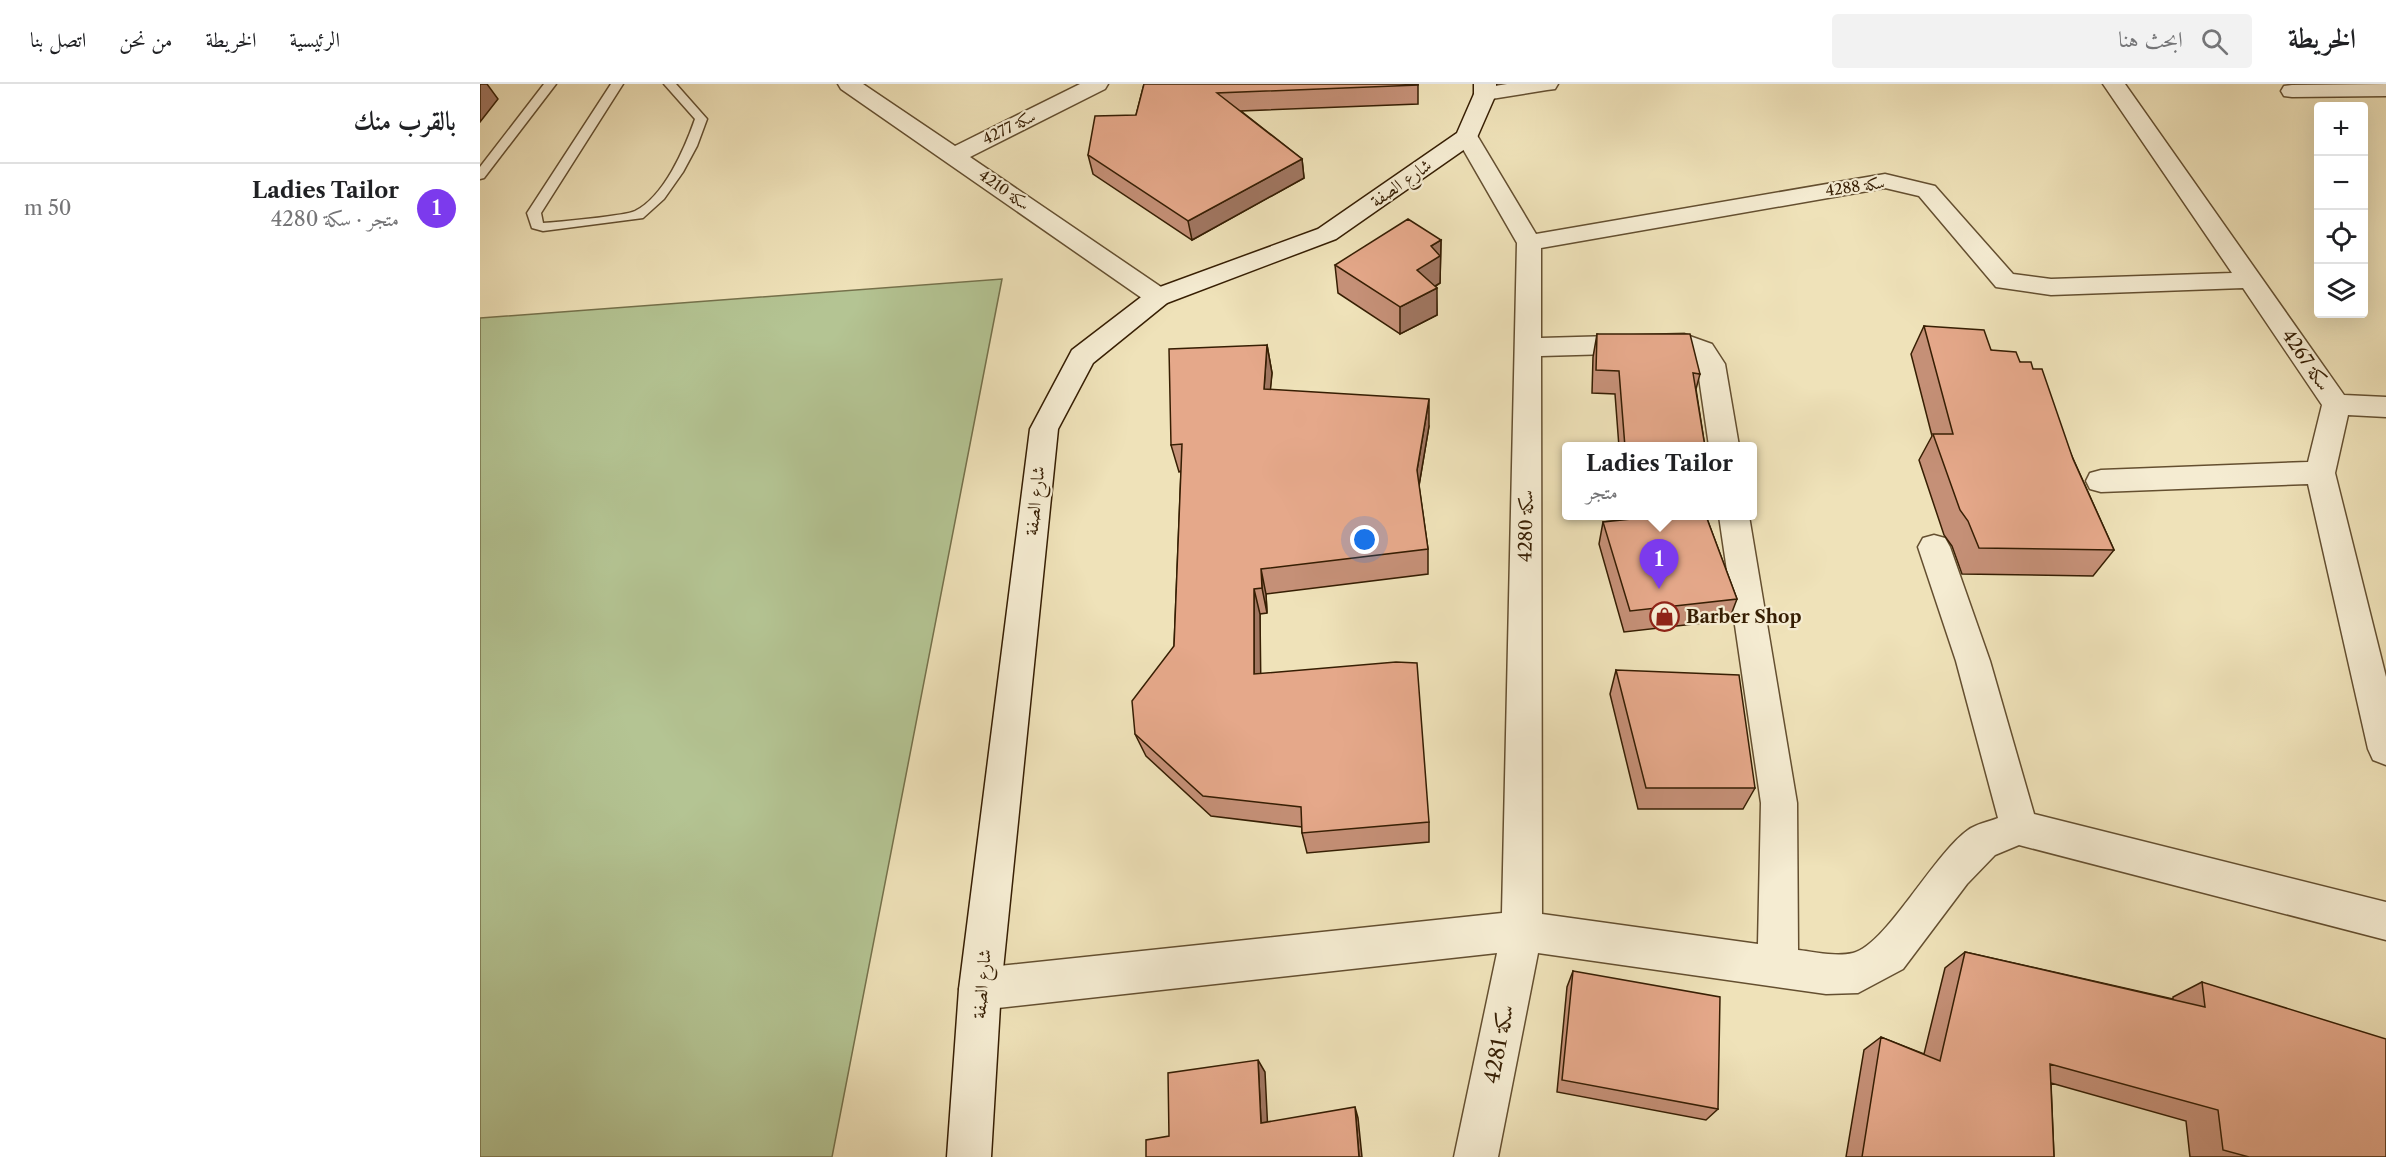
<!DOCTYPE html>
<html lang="ar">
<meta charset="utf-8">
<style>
body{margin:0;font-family:"Libre Caslon Text",Amiri,serif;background:#f2f2f2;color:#202124;direction:rtl}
.controls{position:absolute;right:18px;top:18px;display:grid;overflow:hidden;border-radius:6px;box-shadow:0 6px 24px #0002}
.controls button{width:54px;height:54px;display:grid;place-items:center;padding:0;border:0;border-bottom:2px solid #e0e0e0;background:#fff;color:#202124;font:30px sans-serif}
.you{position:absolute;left:885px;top:456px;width:21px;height:21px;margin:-15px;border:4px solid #fff;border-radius:50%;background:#1a73e8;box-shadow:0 0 0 9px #1a73e833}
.badge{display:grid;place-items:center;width:39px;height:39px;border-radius:50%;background:#7c3aed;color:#fff;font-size:20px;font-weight:700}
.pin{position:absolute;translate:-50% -50px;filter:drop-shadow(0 2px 3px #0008)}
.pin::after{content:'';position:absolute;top:32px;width:21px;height:18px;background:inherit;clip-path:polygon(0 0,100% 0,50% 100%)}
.popup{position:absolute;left:1082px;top:358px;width:195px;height:78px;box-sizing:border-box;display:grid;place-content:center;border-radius:6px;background:#fff;filter:drop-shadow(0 2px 4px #0005);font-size:20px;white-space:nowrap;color:#757577}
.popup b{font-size:22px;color:#202124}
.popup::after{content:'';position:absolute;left:50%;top:100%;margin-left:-12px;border:12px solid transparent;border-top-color:#fff}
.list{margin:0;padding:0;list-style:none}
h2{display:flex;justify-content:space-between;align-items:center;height:78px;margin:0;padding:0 24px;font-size:26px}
h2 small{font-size:20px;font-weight:400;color:#757577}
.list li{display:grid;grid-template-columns:39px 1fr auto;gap:18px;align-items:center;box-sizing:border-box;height:90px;padding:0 24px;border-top:2px solid #e0e0e0}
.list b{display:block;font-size:22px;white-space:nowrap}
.list p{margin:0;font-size:20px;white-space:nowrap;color:#757577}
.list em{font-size:20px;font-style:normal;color:#757577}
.icon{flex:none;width:33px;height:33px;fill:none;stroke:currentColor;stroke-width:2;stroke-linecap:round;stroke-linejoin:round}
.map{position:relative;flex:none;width:1906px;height:1073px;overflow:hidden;direction:ltr}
header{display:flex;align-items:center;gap:36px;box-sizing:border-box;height:84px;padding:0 30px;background:#fff;border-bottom:2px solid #e0e0e0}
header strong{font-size:28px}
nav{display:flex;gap:33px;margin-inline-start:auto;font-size:21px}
.search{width:420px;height:54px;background:#f2f2f2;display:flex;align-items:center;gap:15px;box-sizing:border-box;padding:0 21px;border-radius:6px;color:#757577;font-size:22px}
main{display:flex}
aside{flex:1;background:#fff}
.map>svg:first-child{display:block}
.green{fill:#b4c493;stroke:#75714b;stroke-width:1.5}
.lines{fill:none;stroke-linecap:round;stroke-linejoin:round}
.lane-casing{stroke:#644f30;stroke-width:3}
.street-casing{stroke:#644f30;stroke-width:3}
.secondary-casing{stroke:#361e03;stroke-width:3}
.lane{fill:#f5ecd2;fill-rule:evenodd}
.street{fill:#f5ecd2;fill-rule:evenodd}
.secondary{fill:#f5ecd2;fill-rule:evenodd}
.wall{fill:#c59077;stroke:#361e03;stroke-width:1.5}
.shaded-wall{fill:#a07661;stroke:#361e03;stroke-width:1.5}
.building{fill:#e5a88a;stroke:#361e03;stroke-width:1.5}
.labels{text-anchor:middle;stroke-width:4.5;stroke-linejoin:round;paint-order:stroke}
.far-street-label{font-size:15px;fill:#361e03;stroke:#f5ecd2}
.street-label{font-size:18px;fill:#361e03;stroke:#f5ecd2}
.poi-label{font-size:18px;font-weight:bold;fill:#361e03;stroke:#f5ecd2;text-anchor:start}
.near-street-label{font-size:21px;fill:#361e03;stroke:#f5ecd2}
</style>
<header>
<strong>الخريطة</strong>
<div class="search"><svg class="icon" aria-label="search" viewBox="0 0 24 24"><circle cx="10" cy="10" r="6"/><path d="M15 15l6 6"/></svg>ابحث هنا</div>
<nav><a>الرئيسية</a><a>الخريطة</a><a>من نحن</a><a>اتصل بنا</a></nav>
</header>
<main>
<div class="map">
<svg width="1906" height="1073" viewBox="0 0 1906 1073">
<rect width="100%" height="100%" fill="#efe2b9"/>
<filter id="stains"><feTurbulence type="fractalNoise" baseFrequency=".00333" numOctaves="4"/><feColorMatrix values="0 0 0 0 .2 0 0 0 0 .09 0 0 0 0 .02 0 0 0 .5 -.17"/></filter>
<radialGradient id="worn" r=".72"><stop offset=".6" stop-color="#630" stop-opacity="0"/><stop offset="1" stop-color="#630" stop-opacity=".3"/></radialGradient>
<path class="green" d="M522,195l-170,878h-352v-839z"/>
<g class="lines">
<defs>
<path id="lane" d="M64,0h12l-72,94 -4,1v-12z
M131,0h12l-82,129 2,10c15,-1 81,-7 92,-12 29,-14 50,-63 60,-92l-31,-35h12l31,35 -10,27 -14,26 -19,27 -21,19 -100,13 -11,-3 -5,-15z"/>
<path id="street" d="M358,0h25l92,62 125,-62h28l-3,5 -135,68 197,134 4,6 -4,6 -9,2 -9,-2 -308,-214z
M1027,0h51l-3,5 -8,1 -62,10 -8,-1 -3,-5 3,-5z
M1623,0h22l219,311 42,2v20l-38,-2 -13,58 51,204v88l-13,-5 -5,-11 -60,-265 -207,8 -11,-3 -4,-8 4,-8 11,-3 207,-8 14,-57 -79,-117 -192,7 -55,-8 -77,-91 -34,-8 -344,60v90l143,-4 28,10 13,20 14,82h-30l-12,-82 -5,-8 -11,-4 -140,4 1,558 216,30 3,-141 -42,-287h30l48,287 1,147c17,2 38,7 55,3 33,-8 80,-98 115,-123 8,-6 20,-8 30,-12l-42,-157 -38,-114 5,-9 11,-3 11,3 5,9 40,114 44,153 352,88v38l-367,-95 -24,10 -28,29 -64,85 -45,24 -32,1 -288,-41 -40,204h-44l43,-204 -517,57 -15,-6 -6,-15 6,-15 15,-6 522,-55 15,-670 -61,-106 3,-5 8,-2 8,2 61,102 349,-60 50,12 78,88 38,5 181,-6z
M1906,0v12l-94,1 -8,-1 -3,-5 3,-5 8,-1z"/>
<path id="secondary" d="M994,0h22v10l-21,48 -139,97 -169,64 -74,60 -35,66 -57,560 -10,168h-44l12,-168 71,-560 42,-79 77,-59 169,-62 139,-96 17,-39z"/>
</defs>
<use href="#lane" class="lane-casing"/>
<use href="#street" class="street-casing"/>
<use href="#secondary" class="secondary-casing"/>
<use href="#lane" class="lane"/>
<use href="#street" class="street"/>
<use href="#secondary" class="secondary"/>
</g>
<path class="wall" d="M664,0h274v20l-177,7 61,48 2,19 -112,62 -99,-66 -5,-19 48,-40z
M961,156l-1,43 -4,3 1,29 -37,19 -62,-41 -3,-28z
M1444,242l67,24 29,12 13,7 81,181 -21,26 -131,-2 -10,-28 -8,-11 -25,-75 13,-24 -21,-82z
M1117,250l103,40 -4,15 9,58h-86l-4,-53 -23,-1 1,-36z
M787,261l5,28 -2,17 159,36 -10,60 9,63v25l-162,20 1,19 -7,1v60l169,148v20l-122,11 -5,-20v-6l-91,-11 -65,-60 -11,-22 39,-88 7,-175 -2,1 -8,-27z
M1144,432h82l31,83 -8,21 -105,12 -25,-88 4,-22 22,-2z
M1136,586l139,118 -12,21h-105l-28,-115z
M1485,868l208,47v-2l29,-15 184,175h-196l-4,-36 -135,-38 3,74h-208l18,-107 17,-13 43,17 21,-86z
M1093,887l145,138 -12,11 -149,-28 10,-105z"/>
<path class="shaded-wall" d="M0,0h7l11,15 -18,23z
M822,75l2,19 -112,62 -4,-19z
M961,156l-1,43 -23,14v-27l14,-24z
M957,204v27l-37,19v-27z
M787,261l5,28 -4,43 -4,-27z
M949,315v27l-12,71v-27z
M781,485l5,25 1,19 -5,-25z
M774,505l6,25 1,83 -7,-23z
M778,976l7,12 3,61 -7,-10z
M875,1023l3,11 4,39h-3z"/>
<path class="building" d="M664,0h274v1l-201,8 85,66 -114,62 -100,-66 7,-39 41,-1z
M928,135l33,21 -10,6 9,10 -23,14 20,18 -37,19 -65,-42z
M1444,242l60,4 7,20 25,2 4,10h11l2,7h9l31,90 41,91 -135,-2 -11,-27 -8,-11 -27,-76h20z
M1117,250h93l10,40 -7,-1 12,74h-80l-6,-76 -23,-1z
M787,261l-3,44 165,10 -12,71 11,79 -167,20 1,19 -8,1v85l142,-12 21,1 12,159 -127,11 -1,-26 -98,-11 -68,-62 -3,-33 42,-55 8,-202 -11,1 -2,-96z
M1151,432h75l31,83 -107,12 -27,-89 28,-3z
M1136,586l123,5 16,113h-109z
M1485,868l240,55 -3,-25 184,57v118h-137l-26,-7 -5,-40 -168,-46 4,93h-192l19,-120 59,24z
M1093,887l147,26 -2,112 -156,-29z
M778,976l3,63 94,-16 4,50h-213v-17l23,-4 -1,-63z"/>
<defs>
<symbol id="shop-ring" viewBox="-11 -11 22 22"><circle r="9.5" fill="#f5ecd2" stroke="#8f2418" stroke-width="1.5"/><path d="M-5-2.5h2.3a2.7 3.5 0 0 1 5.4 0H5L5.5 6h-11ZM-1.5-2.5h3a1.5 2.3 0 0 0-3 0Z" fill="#8f2418"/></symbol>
</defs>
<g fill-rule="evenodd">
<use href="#shop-ring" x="1168" y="516" width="33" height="33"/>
</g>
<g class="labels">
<g class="far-street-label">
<text transform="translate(529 44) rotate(-26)" y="5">سكة 4277</text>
<text transform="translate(1375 103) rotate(-8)" y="5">سكة 4288</text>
<text transform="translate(524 106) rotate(35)" y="5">سكة 4210</text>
</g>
<g class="street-label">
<text transform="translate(921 99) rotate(-35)" y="6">شارع الصفة</text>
<text transform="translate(1826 276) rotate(55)" y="6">سكة 4267</text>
<text transform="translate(555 417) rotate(-84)" y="6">شارع الصفة</text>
<text transform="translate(1046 442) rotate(-89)" y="6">سكة 4280</text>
<text transform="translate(502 900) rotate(-85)" y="6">شارع الصفة</text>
</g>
<g class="poi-label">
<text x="1206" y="539">Barber Shop</text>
</g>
<g class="near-street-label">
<text transform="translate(1019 960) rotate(-79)" y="7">سكة 4281</text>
</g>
</g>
<rect width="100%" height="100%" filter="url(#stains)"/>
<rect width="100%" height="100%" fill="url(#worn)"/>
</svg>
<div class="controls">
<button>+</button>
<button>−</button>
<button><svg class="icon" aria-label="locate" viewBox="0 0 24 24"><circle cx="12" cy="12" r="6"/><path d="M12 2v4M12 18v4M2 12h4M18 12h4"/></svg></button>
<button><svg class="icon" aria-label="layers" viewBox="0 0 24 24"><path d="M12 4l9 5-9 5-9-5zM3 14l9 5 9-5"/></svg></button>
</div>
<div class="you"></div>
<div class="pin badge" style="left:1179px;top:505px">1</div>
<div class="popup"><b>Ladies Tailor</b>متجر</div>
</div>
<aside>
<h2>بالقرب منك<small></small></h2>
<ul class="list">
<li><span class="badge">1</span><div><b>Ladies Tailor</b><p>متجر · سكة 4280</p></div><em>50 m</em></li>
</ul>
</aside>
</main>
